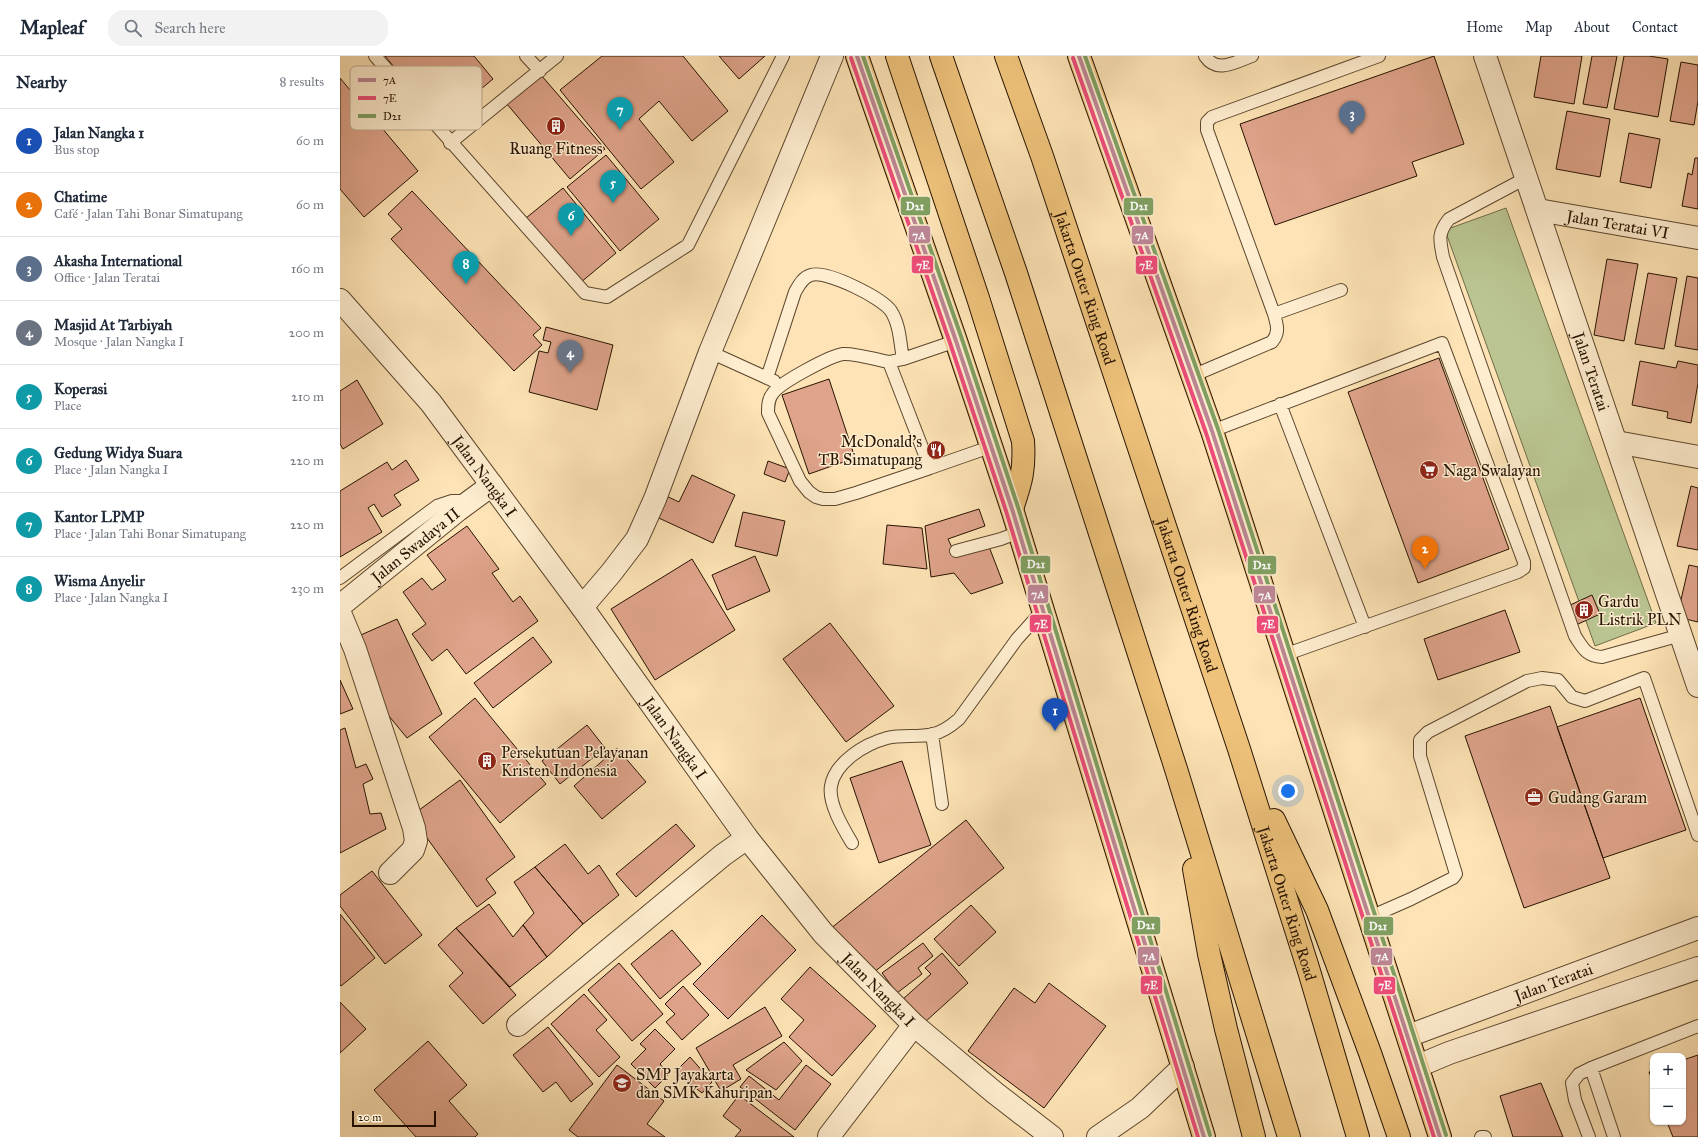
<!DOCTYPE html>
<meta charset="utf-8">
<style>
body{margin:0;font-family:"IM FELL Great Primer",serif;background:#f2f2f3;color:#1f2937}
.controls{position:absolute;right:12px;bottom:12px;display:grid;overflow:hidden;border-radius:8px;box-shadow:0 1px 3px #0004}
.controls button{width:36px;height:36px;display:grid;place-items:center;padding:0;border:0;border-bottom:1px solid #e0e1e3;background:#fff;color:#1f2937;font:20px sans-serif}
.scale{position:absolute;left:12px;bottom:10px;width:84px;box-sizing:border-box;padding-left:4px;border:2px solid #271300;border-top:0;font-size:11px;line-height:14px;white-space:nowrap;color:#271300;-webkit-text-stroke:3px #feedcf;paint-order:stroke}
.you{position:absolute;left:948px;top:735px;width:14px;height:14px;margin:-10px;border:3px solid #fff;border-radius:50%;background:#1a73e8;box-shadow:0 0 0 6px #1a73e833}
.badge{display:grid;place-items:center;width:26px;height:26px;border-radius:50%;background:#8f2418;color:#fff;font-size:13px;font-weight:700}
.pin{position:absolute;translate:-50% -33px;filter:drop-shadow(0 1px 2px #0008)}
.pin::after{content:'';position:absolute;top:21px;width:14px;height:12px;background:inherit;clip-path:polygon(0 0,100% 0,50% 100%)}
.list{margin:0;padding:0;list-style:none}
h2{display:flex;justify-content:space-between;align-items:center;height:52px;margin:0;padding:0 16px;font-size:17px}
h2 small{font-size:13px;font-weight:400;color:#747a83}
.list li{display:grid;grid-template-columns:26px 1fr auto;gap:12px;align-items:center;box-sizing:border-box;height:64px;padding:0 16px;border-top:1px solid #e0e1e3}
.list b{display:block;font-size:15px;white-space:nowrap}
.list p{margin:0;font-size:13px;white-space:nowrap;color:#747a83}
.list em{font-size:13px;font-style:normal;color:#747a83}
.icon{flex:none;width:22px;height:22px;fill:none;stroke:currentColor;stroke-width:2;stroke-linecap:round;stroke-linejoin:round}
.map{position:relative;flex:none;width:1358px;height:1081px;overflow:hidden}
header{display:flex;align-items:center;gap:24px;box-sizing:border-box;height:56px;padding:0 20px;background:#fff;border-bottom:1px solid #e0e1e3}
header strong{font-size:19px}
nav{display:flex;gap:22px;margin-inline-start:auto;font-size:14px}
.search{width:280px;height:36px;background:#f2f2f3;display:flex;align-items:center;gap:10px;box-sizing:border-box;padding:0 14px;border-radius:16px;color:#747a83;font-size:15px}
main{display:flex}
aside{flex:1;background:#fff}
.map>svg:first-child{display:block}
.green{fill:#bac591;stroke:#706c48}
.building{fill:#dfa48b;stroke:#271300}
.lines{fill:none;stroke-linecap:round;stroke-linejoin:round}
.service-casing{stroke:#5c472d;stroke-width:14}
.minor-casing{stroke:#5c472d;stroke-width:24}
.tertiary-casing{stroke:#5c472d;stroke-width:24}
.trunk-casing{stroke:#271300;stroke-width:24}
.motorway-casing{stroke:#271300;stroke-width:24}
.service{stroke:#feedcf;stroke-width:12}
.minor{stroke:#feedcf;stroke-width:22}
.tertiary{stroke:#feedcf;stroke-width:22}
.trunk{stroke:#eec27a;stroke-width:22}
.motorway{stroke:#eec27a;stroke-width:22}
.bus-1-casing{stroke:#feedcf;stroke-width:7}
.bus-2-casing{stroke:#feedcf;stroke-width:7}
.bus-3-casing{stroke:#feedcf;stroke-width:7}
.bus-1{stroke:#bc8695;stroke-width:4}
.bus-2{stroke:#ed4c78;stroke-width:4}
.bus-3{stroke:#809f61;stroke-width:4}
.labels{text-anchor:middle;stroke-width:3;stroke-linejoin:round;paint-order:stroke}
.poi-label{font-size:16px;fill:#271300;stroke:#feedcf;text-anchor:start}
.street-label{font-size:16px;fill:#271300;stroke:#feedcf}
.key{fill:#feedcf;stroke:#beac91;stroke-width:1}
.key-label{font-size:11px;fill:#271300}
.line-badge{stroke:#feedcf;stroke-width:1.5}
.badge-label{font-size:11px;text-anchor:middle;font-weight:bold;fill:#fff}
</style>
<header>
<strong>Mapleaf</strong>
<div class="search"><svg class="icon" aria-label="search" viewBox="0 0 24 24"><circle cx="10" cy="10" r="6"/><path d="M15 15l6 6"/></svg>Search here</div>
<nav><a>Home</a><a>Map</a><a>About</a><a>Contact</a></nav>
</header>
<main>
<aside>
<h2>Nearby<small>8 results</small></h2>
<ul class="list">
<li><span class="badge" style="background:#1a4fb4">1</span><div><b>Jalan Nangka 1</b><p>Bus stop</p></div><em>60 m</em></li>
<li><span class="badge" style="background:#e8710a">2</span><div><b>Chatime</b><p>Café · Jalan Tahi Bonar Simatupang</p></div><em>60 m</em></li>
<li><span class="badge" style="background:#5c6f8a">3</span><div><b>Akasha International</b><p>Office · Jalan Teratai</p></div><em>160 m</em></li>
<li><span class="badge" style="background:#6b7280">4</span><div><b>Masjid At Tarbiyah</b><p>Mosque · Jalan Nangka I</p></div><em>200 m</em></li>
<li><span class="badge" style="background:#0f9aa8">5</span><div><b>Koperasi</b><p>Place</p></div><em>210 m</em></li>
<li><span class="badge" style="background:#0f9aa8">6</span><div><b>Gedung Widya Suara</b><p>Place · Jalan Nangka I</p></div><em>220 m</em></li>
<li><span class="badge" style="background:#0f9aa8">7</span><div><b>Kantor LPMP</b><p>Place · Jalan Tahi Bonar Simatupang</p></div><em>220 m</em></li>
<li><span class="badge" style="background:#0f9aa8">8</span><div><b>Wisma Anyelir</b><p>Place · Jalan Nangka I</p></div><em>230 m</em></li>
</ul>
</aside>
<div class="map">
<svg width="1358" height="1081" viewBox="0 0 1358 1081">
<rect width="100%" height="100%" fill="#fde3b5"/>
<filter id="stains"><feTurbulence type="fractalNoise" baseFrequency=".005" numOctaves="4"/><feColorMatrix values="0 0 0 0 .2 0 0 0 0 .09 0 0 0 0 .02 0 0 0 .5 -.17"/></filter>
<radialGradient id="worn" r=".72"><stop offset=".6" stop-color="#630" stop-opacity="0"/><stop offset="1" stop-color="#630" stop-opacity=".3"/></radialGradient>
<path class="green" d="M1166,152l150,415 -61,23 -150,-416z"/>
<path class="building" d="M45,0h89l19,23 -53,44z
M262,0h81l45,55 -36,30 -33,-40 -20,18 35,43 -33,27 -81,-99z
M379,0h46l-26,23z
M1094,0l30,88 -52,18 5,14 -142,49 -35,-101z
M1201,0h41l-8,48 -40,-7z
M1252,0h25l-10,52 -24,-4z
M1284,0h25l19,3 -10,58 -44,-8z
M1341,6l17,3v36l-4,24 -24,-4z
M201,19l64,74 -35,30 -63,-75z
M0,22l78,93 -54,46 -24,-28z
M1227,55l43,8 -10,58 -44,-8z
M1289,77l31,6 -9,49 -31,-6z
M266,99l53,64 -39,32 -53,-64z
M1355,102h3v51l-16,-3 6,-33 4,2z
M223,132l53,65 -36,30 -54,-65z
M72,135l129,137 -8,7 9,10 -28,26 -123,-132 11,-10 -14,-15z
M1267,203l31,5 -14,77 -30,-6z
M1308,217l29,5 -13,71 -29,-5z
M1347,220l11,2v72l-23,-4z
M206,271l67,18 -16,65 -68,-18 10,-41 9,2 3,-11 -8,-2z
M1099,302l70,191 -91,34 -70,-191z
M1300,305l36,7 2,-7 20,4v18l-7,40 -24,-5 1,-6 -36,-7z
M489,323l26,79 -46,16 -27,-79z
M17,324l26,44 -40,25 -3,-5v-53z
M66,404l13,20 -25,15 7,10 -19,12 -8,-13 -6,4 14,24 -42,25v-66l47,-29 5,8z
M428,405l22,8 -5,13 -21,-8z
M352,419l43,20 -22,48 -63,-29 10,-21 19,9z
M1351,430l7,2v62l-21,-4z
M639,453l6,17 -37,13 7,15 33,-10 15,39 -32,11 -17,-21 -23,4 -6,-51z
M403,456l42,9 -8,35 -42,-10z
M547,469l35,3 5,41 -44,-5z
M127,470l32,43 -7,4 21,29 7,-6 18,25 -72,53 -19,-25 -15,12 -20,-27 14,-10 -23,-32 19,-14 10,12 14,-10 -19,-25z
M415,500l15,35 -43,19 -15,-35z
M352,503l43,71 -80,50 -44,-71z
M1349,509l9,2v55l-21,-5z
M1252,539l8,19 -24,11 -8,-19z
M1165,554l15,42 -82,28 -14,-41z
M57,563l45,95 -35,24 -32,-39 -21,-61z
M490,567l64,83 -48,36 -63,-83z
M193,581l19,25 -59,46 -19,-25z
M0,624l13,29 -13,5z
M135,642l71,86 -46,39 -71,-86z
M1300,642l46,132 -83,28 -46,-131z
M1210,650l60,172 -86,30 -59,-172z
M247,669l18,23 -45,36 -18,-23z
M5,672l11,40 10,-4 7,15 -10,5 7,30 11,-1 5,16 -46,24v-123z
M277,692l29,34 -44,37 -28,-33z
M562,705l29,84 -52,18 -29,-85z
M120,724l55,77 -29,22 10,14 -19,14 -66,-91z
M626,764l38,48 -136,109 -38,-48z
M336,768l19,22 -59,51 -20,-23z
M225,788l23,30 11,-9 20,30 -36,29 -48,-57z
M195,811l48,57 -36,33 -24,-32 11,-12 -20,-31z
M32,815l50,64 -37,29 -45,-58v-11z
M149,848l24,33 10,-12 24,32 -37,30 -54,-59z
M631,849l25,27 -37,34 -25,-27z
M0,858l35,44 -34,28 -1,-1z
M422,859l34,35 -68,69 -35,-35z
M116,872l60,67 -33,29 -34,-38 14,-13 -25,-28z
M332,874l29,34 -41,35 -29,-35z
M583,887l10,13 -15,12 4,6 -25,19 -15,-20z
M602,897l26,30 -44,40 -21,-24 28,-25 -6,-6z
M279,907l44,51 -31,27 -44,-51z
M470,911l66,59 -44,50 -43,-39 15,-17 -23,-21z
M709,927l57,43 -62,82 -76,-57 46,-63 21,15z
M343,930l26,29 -27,25 -16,-18 9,-8 -10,-10z
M244,938l23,26 -11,10 24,27 -21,20 -48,-53z
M0,946l26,27 -26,24z
M425,951l17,29 -49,29 8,14 -20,12 -25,-43z
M208,971l45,57 -22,18 -15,-20 -13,10 -30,-37z
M315,973l20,20 -15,15 9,10 -14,14 -24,-24 15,-15 -6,-5z
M88,985l39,44 -18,16 29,33 -3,3h-59l-42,-47z
M444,986l18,19 -26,29 -30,-20z
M1358,999v82h-25l-6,-15h16v-62z
M350,1001l22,25 -10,11 -27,-21z
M277,1009l47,36 -17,23 18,13h-87l-9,-7z
M466,1009l25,19 -36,46 -55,-43 9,-11 30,24z
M1313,1015v11l-4,-10z
M1201,1027l22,54h-50l-13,-41z
M399,1039l55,42h-59l6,-7 -18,-14z"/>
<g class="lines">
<defs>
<path id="service" d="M35,0l210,237 22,4 81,-52 95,-189
M186,0l14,15
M865,0c12,18 30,6 47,0
M110,87l107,-87
M1186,122l-77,41c-12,15 -9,21 -6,38l132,379c8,12 11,20 27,21l79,-22
M934,258l67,-24
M616,285l-53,18 -14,3 41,106 60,-21
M370,296l64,29
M549,306c-11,-2 -35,-9 -46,-8 -13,2 -62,28 -70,39 -5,6 -5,13 -5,20l32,68 9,11 7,5 7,2h12l21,-6 74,-25
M852,320l80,-34c8,-10 5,-17 2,-28l-67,-184v-8l5,-5 167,-61
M427,322l28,-86c4,-7 8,-15 16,-17 16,-5 71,23 80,36 9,14 9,32 12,48
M940,348l85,223
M872,375l230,-88 82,219v6l-6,4 -234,83
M616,495l45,-12 18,-7
M0,522l97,-72 15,-5h16
M592,678l10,70
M512,787c-9,-15 -24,-40 -21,-57 4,-24 34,-42 56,-48 15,-4 31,0 46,-4 10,-2 18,-8 26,-15l58,-80 26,-29
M1030,861l41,-18 42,-21 3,-4 -36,-118v-16l8,-8 99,-51 15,-3 16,2 14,17 13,4 59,-23 54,157
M1251,1012l23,69
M1141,1081h4
M1249,1081l-14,-37 -3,-17 7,-9 12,-6 107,-42"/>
<g id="minor">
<path id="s1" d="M1145,0l213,630"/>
<path id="s2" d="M1198,154l160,28"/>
<path d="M1276,386l82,15"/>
<path id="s3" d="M0,550l118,-96 34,-25"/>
<path d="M242,551l29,-34 26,-34 18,-40 55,-147 122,-296"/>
<path d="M0,557l15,36 59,179 2,13 -3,9 -23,23"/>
<path d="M178,969l205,-170 24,-17"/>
<path id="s4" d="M1068,980l290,-108"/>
<path d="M1078,1010l31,-13 249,-85"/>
<path d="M489,1080l85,-111"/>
</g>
<g id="tertiary">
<path id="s5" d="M0,244l91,103 151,204 165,231 76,95 91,92 81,68 57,44"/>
<path d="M758,1081l42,-29 43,-41"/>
</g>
<path id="trunk" d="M517,0l99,285 56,168 192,628
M739,0l133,375 228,706"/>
<g id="motorway">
<path d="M557,0l81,242 45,143c2,29 -2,41 -11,68"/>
<path d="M601,0l75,217 160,496 113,368"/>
<path id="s6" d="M666,0l36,100 197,593 70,222 49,166"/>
<path d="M934,764l43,90 53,143 29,84"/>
<path d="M854,813l15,85 17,75 28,108"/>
</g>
</defs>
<use href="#service" class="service-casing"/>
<use href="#minor" class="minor-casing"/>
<use href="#tertiary" class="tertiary-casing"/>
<use href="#trunk" class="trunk-casing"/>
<use href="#motorway" class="motorway-casing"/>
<use href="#service" class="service"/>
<use href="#minor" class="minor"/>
<use href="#tertiary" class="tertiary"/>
<use href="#trunk" class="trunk"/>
<use href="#motorway" class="motorway"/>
<defs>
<path id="bus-1" d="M517,0l99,285 56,168 192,628
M739,0l133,375 228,706"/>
<path id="bus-2" d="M511,2l99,285 56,168 192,626
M733,2l133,375 228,704"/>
<path id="bus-3" d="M523,0l99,283 56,168 192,628
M745,0l133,373 228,706"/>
</defs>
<use href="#bus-1" class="bus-1-casing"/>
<use href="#bus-2" class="bus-2-casing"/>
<use href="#bus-3" class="bus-3-casing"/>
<use href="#bus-1" class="bus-1"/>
<use href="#bus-2" class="bus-2"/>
<use href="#bus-3" class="bus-3"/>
</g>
<defs>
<symbol id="building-disc" viewBox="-11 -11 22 22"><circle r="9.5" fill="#8f2418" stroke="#feedcf"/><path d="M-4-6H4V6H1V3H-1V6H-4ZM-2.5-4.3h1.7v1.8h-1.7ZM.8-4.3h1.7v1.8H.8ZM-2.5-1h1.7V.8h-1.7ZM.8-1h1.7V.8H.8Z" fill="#fff"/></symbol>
<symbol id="restaurant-disc" viewBox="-11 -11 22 22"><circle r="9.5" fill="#8f2418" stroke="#feedcf"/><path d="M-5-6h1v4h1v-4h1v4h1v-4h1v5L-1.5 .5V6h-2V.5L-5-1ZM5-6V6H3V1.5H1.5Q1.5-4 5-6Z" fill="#fff"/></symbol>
<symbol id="supermarket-disc" viewBox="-11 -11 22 22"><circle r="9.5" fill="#8f2418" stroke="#feedcf"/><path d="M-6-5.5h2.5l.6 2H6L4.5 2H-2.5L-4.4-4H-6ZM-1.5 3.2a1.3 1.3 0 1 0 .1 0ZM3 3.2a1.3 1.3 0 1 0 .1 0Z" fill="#fff"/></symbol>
<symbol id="office-disc" viewBox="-11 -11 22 22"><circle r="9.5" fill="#8f2418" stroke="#feedcf"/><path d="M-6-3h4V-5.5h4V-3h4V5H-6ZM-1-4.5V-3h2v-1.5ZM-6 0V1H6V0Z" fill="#fff"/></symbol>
<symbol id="school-disc" viewBox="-11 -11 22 22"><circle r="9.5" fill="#8f2418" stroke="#feedcf"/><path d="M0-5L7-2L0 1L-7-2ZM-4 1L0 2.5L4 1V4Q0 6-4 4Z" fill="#fff"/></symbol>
</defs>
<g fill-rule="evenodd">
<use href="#building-disc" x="205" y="59" width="22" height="22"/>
<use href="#restaurant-disc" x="585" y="383" width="22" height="22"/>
<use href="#supermarket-disc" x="1078" y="403" width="22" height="22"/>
<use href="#building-disc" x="1233" y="543" width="22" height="22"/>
<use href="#building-disc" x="136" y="694" width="22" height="22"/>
<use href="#office-disc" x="1183" y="730" width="22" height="22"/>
<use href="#school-disc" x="271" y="1016" width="22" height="22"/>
</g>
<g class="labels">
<g class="poi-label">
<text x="216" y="98" text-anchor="middle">Ruang Fitness</text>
<text x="582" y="391" text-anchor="end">McDonald's<tspan x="582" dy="18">TB Simatupang</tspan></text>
<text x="1103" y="420">Naga Swalayan</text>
<text x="1258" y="551">Gardu<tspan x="1258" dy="18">Listrik PLN</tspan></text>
<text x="161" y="702">Persekutuan Pelayanan<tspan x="161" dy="18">Kristen Indonesia</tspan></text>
<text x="1208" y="747">Gudang Garam</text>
<text x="296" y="1024">SMP Jayakarta<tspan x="296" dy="18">dan SMK Kahuripan</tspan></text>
</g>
<g class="street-label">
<text dy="6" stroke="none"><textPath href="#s2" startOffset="81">Jalan Teratai VI</textPath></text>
<text dy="6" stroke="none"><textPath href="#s6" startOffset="245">Jakarta Outer Ring Road</textPath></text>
<text dy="6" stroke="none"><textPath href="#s1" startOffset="333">Jalan Teratai</textPath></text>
<text dy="6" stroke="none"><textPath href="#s5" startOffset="228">Jalan Nangka I</textPath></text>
<text dy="6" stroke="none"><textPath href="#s3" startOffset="97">Jalan Swadaya II</textPath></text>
<text dy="6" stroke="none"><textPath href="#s6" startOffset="569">Jakarta Outer Ring Road</textPath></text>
<text dy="6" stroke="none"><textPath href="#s5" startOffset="552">Jalan Nangka I</textPath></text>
<text dy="6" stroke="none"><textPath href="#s6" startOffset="893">Jakarta Outer Ring Road</textPath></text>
<text dy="6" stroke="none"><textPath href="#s4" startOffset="155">Jalan Teratai</textPath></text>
<text dy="6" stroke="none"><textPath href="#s5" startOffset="876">Jalan Nangka I</textPath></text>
</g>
</g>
<rect x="10" y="10" width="132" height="64" rx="6" class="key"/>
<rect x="18" y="22" width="18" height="4" fill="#bc8695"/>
<rect x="18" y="40" width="18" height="4" fill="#ed4c78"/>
<rect x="18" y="58" width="18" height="4" fill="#809f61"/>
<g class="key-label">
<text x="43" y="28">7A</text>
<text x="43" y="46">7E</text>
<text x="43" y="64">D21</text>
</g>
<g class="line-badge">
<rect x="560" y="140" width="31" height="20" rx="4" fill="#809f61"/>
<rect x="783" y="141" width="31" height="19" rx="4" fill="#809f61"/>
<rect x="568" y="169" width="23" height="19" rx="4" fill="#bc8695"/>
<rect x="791" y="169" width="23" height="20" rx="4" fill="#bc8695"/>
<rect x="571" y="199" width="23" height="19" rx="4" fill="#ed4c78"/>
<rect x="795" y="199" width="23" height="20" rx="4" fill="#ed4c78"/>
<rect x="680" y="499" width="31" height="19" rx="4" fill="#809f61"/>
<rect x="907" y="499" width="30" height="20" rx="4" fill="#809f61"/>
<rect x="687" y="528" width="22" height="20" rx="4" fill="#bc8695"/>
<rect x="913" y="529" width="23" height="19" rx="4" fill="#bc8695"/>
<rect x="689" y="558" width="23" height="19" rx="4" fill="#ed4c78"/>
<rect x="916" y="559" width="23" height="19" rx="4" fill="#ed4c78"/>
<rect x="791" y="860" width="30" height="19" rx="4" fill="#809f61"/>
<rect x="1023" y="860" width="31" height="20" rx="4" fill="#809f61"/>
<rect x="797" y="890" width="23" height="20" rx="4" fill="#bc8695"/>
<rect x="1030" y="891" width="23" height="19" rx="4" fill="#bc8695"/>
<rect x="800" y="919" width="23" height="20" rx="4" fill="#ed4c78"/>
<rect x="1033" y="920" width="23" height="19" rx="4" fill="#ed4c78"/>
</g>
<g class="badge-label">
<text x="575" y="154">D21</text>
<text x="799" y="154">D21</text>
<text x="579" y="183">7A</text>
<text x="802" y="183">7A</text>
<text x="583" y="213">7E</text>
<text x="806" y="213">7E</text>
<text x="696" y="512">D21</text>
<text x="922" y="513">D21</text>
<text x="698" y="542">7A</text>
<text x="925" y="543">7A</text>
<text x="701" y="572">7E</text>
<text x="928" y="572">7E</text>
<text x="806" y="873">D21</text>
<text x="1038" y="874">D21</text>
<text x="809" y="904">7A</text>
<text x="1042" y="904">7A</text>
<text x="811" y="933">7E</text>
<text x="1045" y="933">7E</text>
</g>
<rect width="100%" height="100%" filter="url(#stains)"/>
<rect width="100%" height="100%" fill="url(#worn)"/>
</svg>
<div class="controls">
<button>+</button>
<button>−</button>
</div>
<div class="scale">20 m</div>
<div class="you"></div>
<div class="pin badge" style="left:715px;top:675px;background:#1a4fb4">1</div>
<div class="pin badge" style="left:1085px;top:513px;background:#e8710a">2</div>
<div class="pin badge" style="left:1012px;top:78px;background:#5c6f8a">3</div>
<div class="pin badge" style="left:230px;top:317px;background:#6b7280">4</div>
<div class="pin badge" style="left:273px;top:147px;background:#0f9aa8">5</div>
<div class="pin badge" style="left:231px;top:180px;background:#0f9aa8">6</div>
<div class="pin badge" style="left:280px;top:74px;background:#0f9aa8">7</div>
<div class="pin badge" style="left:126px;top:228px;background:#0f9aa8">8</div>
</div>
</main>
